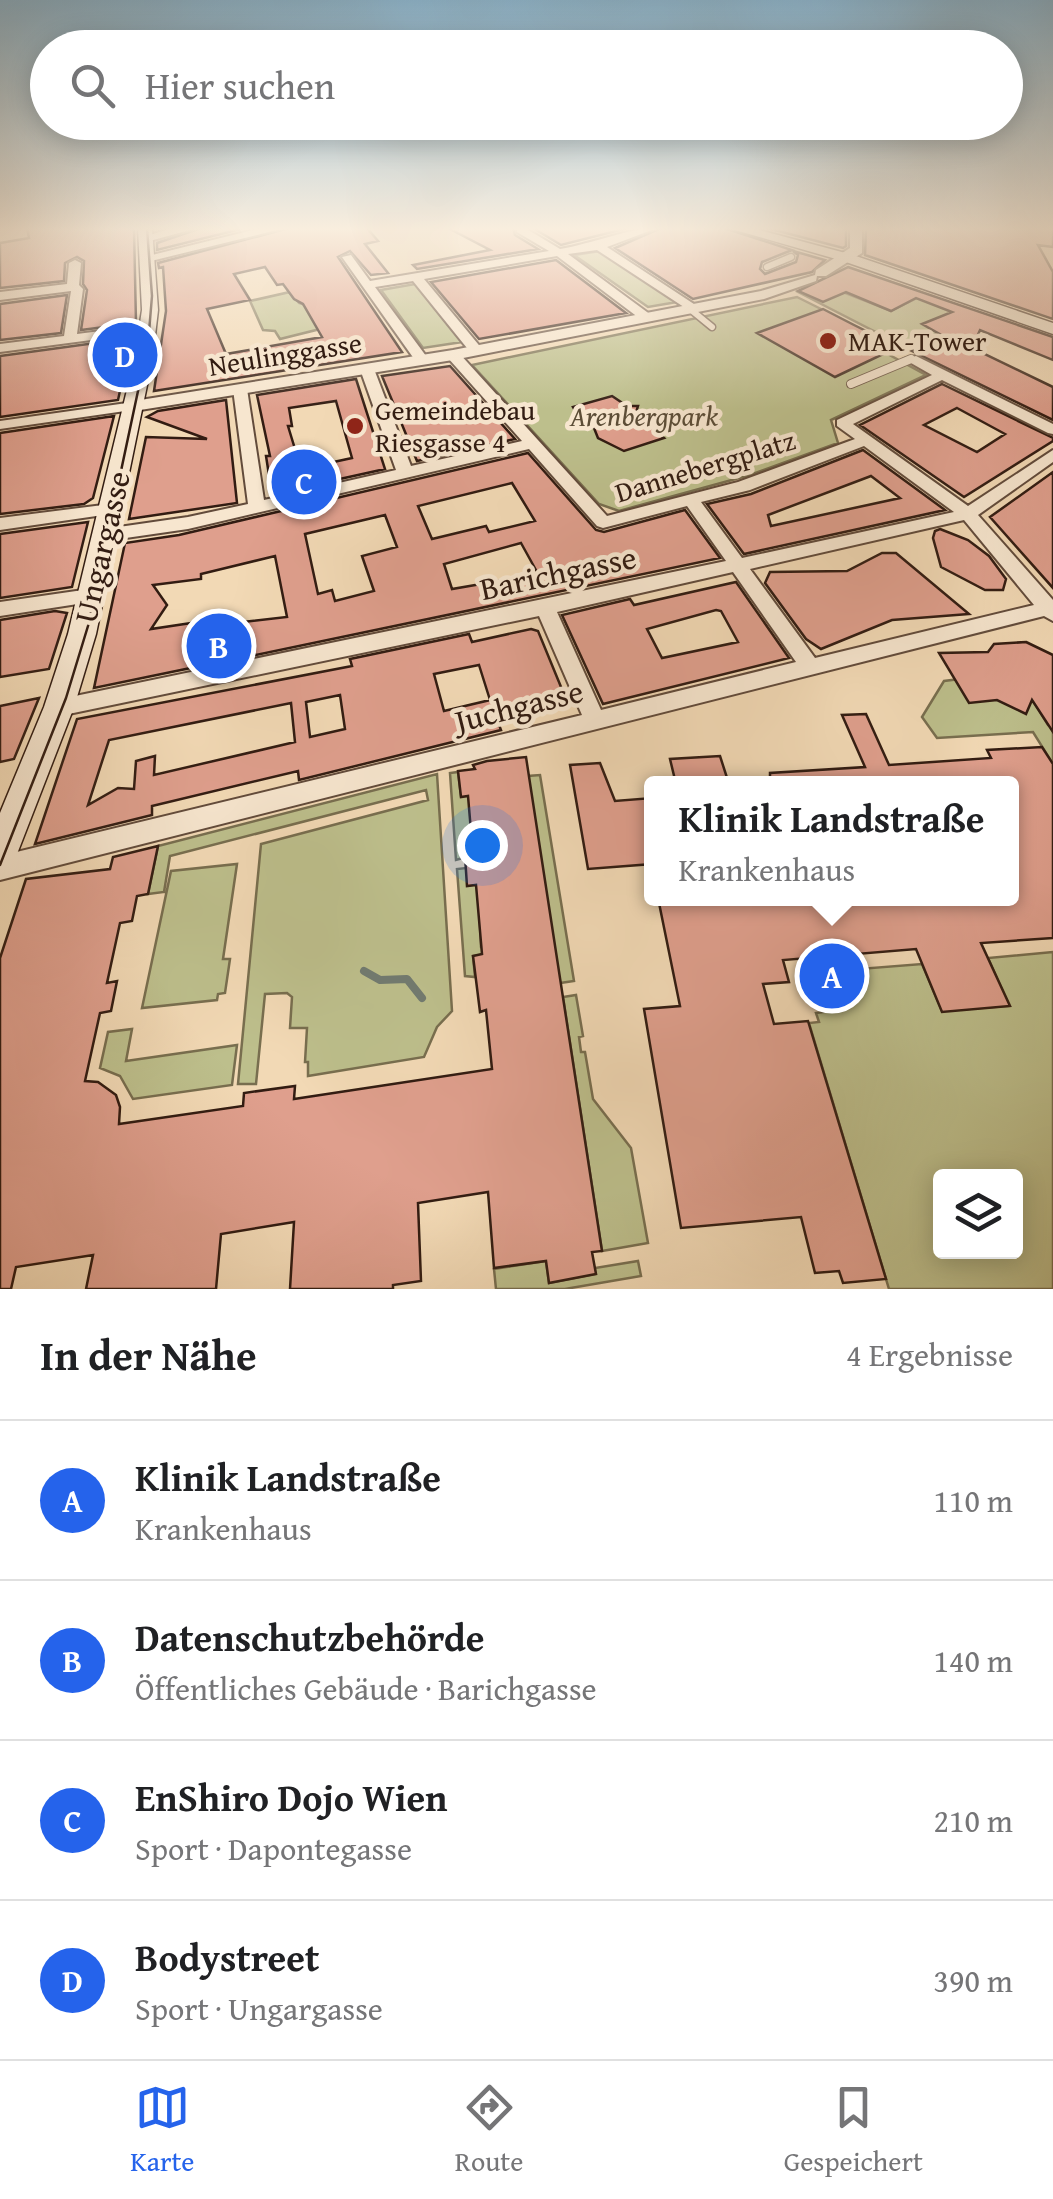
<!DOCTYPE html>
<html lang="de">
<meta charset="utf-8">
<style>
body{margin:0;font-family:"Gentium Book Plus",serif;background:#f6f6f6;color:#202124}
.controls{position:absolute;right:30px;bottom:30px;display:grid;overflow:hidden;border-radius:10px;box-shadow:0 5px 25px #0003}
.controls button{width:90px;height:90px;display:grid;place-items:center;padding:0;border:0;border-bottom:2px solid #e0e0e0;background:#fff;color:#202124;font:50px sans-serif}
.you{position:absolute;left:482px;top:845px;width:35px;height:35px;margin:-25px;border:8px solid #fff;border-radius:50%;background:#1a73e8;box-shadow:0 0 0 15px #1a73e833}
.badge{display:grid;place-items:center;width:65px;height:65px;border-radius:50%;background:#2563eb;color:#fff;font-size:32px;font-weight:700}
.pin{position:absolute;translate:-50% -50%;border:5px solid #fff;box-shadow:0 2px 10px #0006}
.popup{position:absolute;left:644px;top:776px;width:375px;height:130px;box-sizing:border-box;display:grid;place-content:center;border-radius:10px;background:#fff;filter:drop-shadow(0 2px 8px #0005);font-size:32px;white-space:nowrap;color:#757577}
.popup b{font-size:38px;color:#202124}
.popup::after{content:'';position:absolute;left:50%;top:100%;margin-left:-20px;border:20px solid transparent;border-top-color:#fff}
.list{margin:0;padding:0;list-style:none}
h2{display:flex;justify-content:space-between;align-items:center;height:130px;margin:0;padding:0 40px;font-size:42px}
h2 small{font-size:32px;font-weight:400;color:#757577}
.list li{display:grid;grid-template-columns:65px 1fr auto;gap:30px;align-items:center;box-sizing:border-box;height:160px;padding:0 40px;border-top:2px solid #e0e0e0}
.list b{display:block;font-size:38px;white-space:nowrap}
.list p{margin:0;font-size:32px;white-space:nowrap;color:#757577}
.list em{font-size:32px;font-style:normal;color:#757577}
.icon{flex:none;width:55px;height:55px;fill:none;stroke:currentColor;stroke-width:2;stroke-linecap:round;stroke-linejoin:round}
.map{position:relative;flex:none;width:1053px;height:1289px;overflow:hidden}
.search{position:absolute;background:#fff;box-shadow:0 5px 25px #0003;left:30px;right:30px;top:30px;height:110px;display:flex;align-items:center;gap:25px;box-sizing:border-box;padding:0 35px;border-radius:55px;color:#757577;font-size:38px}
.sheet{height:770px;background:#fff}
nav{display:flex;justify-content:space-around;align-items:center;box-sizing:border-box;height:140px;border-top:2px solid #e0e0e0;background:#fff;font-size:28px;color:#757577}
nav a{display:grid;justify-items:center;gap:5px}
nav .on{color:#2563eb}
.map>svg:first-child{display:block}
.green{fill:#bdbf8c;stroke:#786e4f;stroke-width:2.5;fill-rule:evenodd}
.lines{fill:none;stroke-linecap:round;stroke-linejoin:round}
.stream{stroke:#717b71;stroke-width:8}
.building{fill:#df9f8d;stroke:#321c12;stroke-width:2.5;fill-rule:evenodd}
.service-far1-casing{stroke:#624b3b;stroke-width:9}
.service-casing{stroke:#624b3b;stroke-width:10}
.minor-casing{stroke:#624b3b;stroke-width:4}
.tertiary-casing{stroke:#624b3b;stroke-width:4}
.secondary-casing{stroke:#321c12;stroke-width:3}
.service-far1{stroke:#f7e6cf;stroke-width:6}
.service{stroke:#f7e6cf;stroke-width:8}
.minor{fill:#f7e6cf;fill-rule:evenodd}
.tertiary{fill:#f7e6cf;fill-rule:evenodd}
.secondary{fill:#f7e6cf;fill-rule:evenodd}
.tram{stroke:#321c12;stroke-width:2.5}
.poi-dot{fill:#8f2418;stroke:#f7e6cf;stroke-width:4}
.labels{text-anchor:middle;stroke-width:9;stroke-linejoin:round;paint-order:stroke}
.far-poi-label{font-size:28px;fill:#321c12;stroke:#f7e6cf;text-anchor:start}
.far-street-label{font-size:28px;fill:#321c12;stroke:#f7e6cf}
.far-park-label{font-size:28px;font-style:italic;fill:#5c4d37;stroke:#f7e6cf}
.street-label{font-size:32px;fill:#321c12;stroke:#f7e6cf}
</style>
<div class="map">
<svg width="1053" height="1289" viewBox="0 0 1053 1289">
<rect width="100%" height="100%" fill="#f2d9b5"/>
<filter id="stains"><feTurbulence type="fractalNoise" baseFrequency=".002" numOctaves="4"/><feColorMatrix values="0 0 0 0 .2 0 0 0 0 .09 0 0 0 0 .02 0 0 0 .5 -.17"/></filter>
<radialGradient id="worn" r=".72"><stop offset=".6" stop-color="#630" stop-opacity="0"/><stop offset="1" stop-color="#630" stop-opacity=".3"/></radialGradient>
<path class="green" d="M600,251l77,51 -29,5 -74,-52z
M820,283l71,28 28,-14 37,16 -15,19 -34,16 -109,-56z
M415,284l47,58 -39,6 -42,-58z
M290,292l9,11 13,4 8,22 -40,10 -5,-8 -12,-1 -13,-29z
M797,297l98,49 -9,7 40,22 -95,45 7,23 -88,32 -131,36 -20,-7 -127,-139z
M1016,672l32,53h5v39l-20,-32 -96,6 -15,-21 22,-36z
M458,772l3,24 9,-1 3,53 5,6 -22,6 -6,-87z
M437,774l15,237 -15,16 -13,30 -116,19v-14h-3l2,-34h-17l2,-31 -5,-4 -22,1 -9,90h-18l23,-240 167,-44 -2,-10 -256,66 -6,36 -16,2 10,-48z
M540,775l34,206 -14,2 -32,-207z
M237,864l-14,95h7l-5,34 -7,1 -1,6 -75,8 29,-137z
M466,868l12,16 3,63 6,7 -14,2 2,21 -10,-1 -8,-107z
M1053,952v337h-164l-80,-266 10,-1 -3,-9 29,-4 -12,-38 89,-7 20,47 67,-5 -21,-48zM940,1176h76v76h-76z
M576,995l7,41 -4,1 2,15h4l8,47 38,49 17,95 -46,8 -39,-254z
M132,1029l-6,32 111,-16 -5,40 -99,14 -13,-23 -20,-8 8,-36z
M546,1261l3,22 46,-9v-6l43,-7 3,15 -76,13h-69l-2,-20z"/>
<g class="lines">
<path class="stream" d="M364,971l16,9 27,-1 15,19"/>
</g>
<path class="building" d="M27,228h107l2,95 -55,7 6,-40 -4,-6 1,-23 -7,-4 -12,6 -1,18 -64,7v-45l29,-5z
M201,228h44l-88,22v-7z
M289,228h78l11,13 -13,3 23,29 -17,2 -21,-24 -12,6 64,95 -248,39 12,-80 -3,-44 -4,1 -1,-5zM265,267l12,18 6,-1 11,15 9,5 19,33 -96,17 -19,-45 43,-9 -16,-26z
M448,228h65l2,7 23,14 -121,20 -4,-4 77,-15z
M533,228h95l-67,17z
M661,228h63l68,22 -30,12 -2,7 5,5 31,-12 2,-7 -5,-4 32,9 -13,12 -119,27 -78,-51z
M767,228h79v18l-3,2z
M866,228h187v19l-15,-2 15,27v47l-188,-64z
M556,260l70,53 -147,26 -48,-57z
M848,267l205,70v23l-73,-30 -8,18 81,39v33l-141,-69 31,-15 -21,-12 30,-12 -36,-14 -25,13 -45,-19 -23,10 -25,-11z
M67,295l-6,38 -61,7v-36z
M823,309l31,16 44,22 -63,30 -78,-44z
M132,338l-14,62 -118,17v-61z
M450,366l65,73 -98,22 -35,-85z
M356,379l29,90 -113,25 -6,-38h4l-13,-61zM336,401l16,57 -60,13 3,-22 -7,-23h4l-3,-18z
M942,384l111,54v3l-89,56 -104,-72zM957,408l48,26 -28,18 -53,-27z
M612,396l15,10h11l-3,10 17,4 2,10 10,8 -40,13 -26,-13 -4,-10 -11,-4 -10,-17z
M226,400l11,103 -108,16 17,-82 61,2 -60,-22 11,-6z
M114,416l-21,82 -9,6 -84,10v-81z
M863,450l82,60 -201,44 -37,-50 44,-10zM871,476l29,22 -129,28 -3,-11z
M528,453l68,77 8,2 81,-22 35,48 -464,97 -10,-7 -29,6 -12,11 -111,23 31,-145 54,-8zM512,483l23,38 -46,11 -3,-6 -54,13 -14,-33zM385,515l12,32 -35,9 12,35 -39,10 -3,-11 -14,4 -13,-60zM521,543l16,29 -3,3 -82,14 -8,-25zM275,556l12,61 -53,6 -10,6 -27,5 1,-12 -47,7 16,-24 -14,-20 48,-6v-5z
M1053,472v116l-63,-71z
M88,522l-16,65 -72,11v-64z
M940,529l28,11 21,16 17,23 -3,11h-18l-44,-23 -8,-29 2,-7z
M882,553h14l73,61 -77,6 -71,29 -15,-10 -41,-56 5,-11 77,-1z
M736,582l53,76 -186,46 -41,-89 68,-16 4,6zM716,610l5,1 17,31 -76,16 -15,-29z
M55,611l12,2 -18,56 -49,8v-57z
M531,629l7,2 30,73 -70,18 3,8 -202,50 -1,-9 -146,35v9l-117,29 42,-125 275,-53 -2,-7 119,-25 3,8zM479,665l11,35 -46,11 -10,-37zM340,695l5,34 -35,8 -4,-35zM291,703l4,39 -141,33 1,-19 -19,5 -2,28 -16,-1 -30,17 21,-65z
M1026,642l27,13v77l-21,-32 -6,14 -29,-14 -28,3 -30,-50 49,-1 6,-8z
M39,698l-25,61 -14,3v-56z
M866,714l23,51 102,-7 -4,-8 55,-3 11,17v174l-72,5 29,63 -68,6 -26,-63 -133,11 6,22 -26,2 11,40 34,-3 78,258 -43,4 -4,-12 -24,2 -14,-56 -120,11 -37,-219 36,-3 -22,-108h354v-114h-242v-11l95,-6 -23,-52z
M720,756l9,28h-53l-6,-25z
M526,757l76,494 -10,1 4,22 -47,9 -3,-22 -52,7 -6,-76 -70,11 3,78 -28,4v4h-103l4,-67 -73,12 -5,55h-130l7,-34 -77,12 -5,22h-11v-331l26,-79 84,-10 3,-12 45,-11 -10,48 -11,2 -5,25 -12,2 -13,60 10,-2 -6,30 -11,2 -15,68 13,1 18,13 4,12 -1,17 124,-18 1,-13 51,-7 -1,13 198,-30 -6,-59 -6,2 -7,-56 9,-2 -6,-69 -9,1 -2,-30 8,-1 -5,-59 -7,1 -3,-26 17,-2 -2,-4 14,-4z
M600,763l15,38 37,-3v66l-64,5 -18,-104z"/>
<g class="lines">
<defs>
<path id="service-far1" d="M767,267l24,-10
M690,309l22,18"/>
<path id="service" d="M851,384l60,-25"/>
<path id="minor" d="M517,228h8l35,21c31,-5 69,-21 97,-21l-50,19 93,61 -10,3 -93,-61 -29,4 83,61v6h-8l-86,-65 -133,23 59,71 -7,4 -5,-1 -58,-72 -38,6 54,73 -7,4 -5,-1 -75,-106 9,-2 19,26 179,-30 -32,-19z
M75,260l6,3 -2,22 4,4 -6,45 71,-9 4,1v6l-152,20v-8l64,-8 7,-45 -71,9v-8l67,-8 2,-21z
M453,351l5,1 149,164 131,-34 117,-43 -18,-13v-6l95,-45 -28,-16 12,-3 137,68v10l-5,-1 -106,-53 -89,44 115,82 85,-56v12l-75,53 75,85v21l-9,-5 -1044,264v-24l582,-141 -43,-99 -480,100 -8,-3 -3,-6 3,-6 675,-140 -39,-55 -84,22 -6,-2 -68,-77 -341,80 -83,12 -9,-6 9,-6 83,-12 60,-13 -15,-115 7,-4 7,4 17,111 132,-30 -36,-101 7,-4 7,4 37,97 111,-25 -74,-83v-6zM864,446l90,66 -212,46 -41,-56 49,-12zM964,520l70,85 -219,53 -65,-89zM733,572l63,90 -195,48 -44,-98z
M134,402l7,4 -2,3 -139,20v-8z
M111,504l6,1v8l-117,17v-12z
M90,589l9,7 -2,5 -97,15v-14z"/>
<path id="tertiary" d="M173,228h24l-51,14 -7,-4z
M261,228h24l-138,34 -7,-4z
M850,228h12v25l-36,23h-9l-1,5 -52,18 -311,61 -319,51 -9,-5 9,-5 319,-51 308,-59 54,-16 1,-5 34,-22z"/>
<path id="secondary" d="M138,228h14l6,82 -6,51 -56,273 -22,73 -57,147 -5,11 -12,5v-57l44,-106 24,-73 66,-273 8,-51z
M728,228h24l101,27 200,68v11l-210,-73z"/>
</defs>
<use href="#service-far1" class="service-far1-casing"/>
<use href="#service" class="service-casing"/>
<use href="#minor" class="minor-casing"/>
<use href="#tertiary" class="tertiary-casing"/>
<use href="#secondary" class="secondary-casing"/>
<use href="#service-far1" class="service-far1"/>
<use href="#service" class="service"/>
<use href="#minor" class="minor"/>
<use href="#tertiary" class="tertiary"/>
<use href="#secondary" class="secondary"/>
<path class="tram" d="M0,865l66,-167 22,-72 60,-282 4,-48 -5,-68"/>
</g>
<linearGradient id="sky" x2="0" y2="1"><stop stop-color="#89b6d2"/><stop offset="0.56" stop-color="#f9eede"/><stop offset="1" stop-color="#f9eede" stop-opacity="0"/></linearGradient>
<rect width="1053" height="409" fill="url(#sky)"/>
<g class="poi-dot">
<circle cx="828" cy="341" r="10"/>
<circle cx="355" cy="426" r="10"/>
</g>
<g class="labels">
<g class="far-poi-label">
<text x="848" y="351">MAK-Tower</text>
<text x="375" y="420">Gemeindebau<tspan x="375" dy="32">Riesgasse 4</tspan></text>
</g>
<g class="far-street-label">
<text transform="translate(285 354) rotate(-9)" y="10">Neulinggasse</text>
<text transform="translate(705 466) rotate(-17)" y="10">Dannebergplatz</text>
</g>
<g class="far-park-label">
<text x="644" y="426">Arenbergpark</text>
</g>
<g class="street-label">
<text transform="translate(102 547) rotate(-77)" y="11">Ungargasse</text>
<text transform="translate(558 573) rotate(-12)" y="11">Barichgasse</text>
<text transform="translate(519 706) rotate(-14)" y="11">Juchgasse</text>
</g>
</g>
<rect width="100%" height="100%" filter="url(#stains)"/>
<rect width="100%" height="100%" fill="url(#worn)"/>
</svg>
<div class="controls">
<button><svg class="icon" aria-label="layers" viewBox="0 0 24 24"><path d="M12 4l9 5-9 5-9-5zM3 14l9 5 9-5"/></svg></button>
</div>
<div class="you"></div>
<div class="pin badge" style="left:832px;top:976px">A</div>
<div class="popup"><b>Klinik Landstraße</b>Krankenhaus</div>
<div class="pin badge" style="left:219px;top:646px">B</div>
<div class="pin badge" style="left:304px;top:482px">C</div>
<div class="pin badge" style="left:125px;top:355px">D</div>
<div class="search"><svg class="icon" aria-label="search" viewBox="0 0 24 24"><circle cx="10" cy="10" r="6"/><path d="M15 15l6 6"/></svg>Hier suchen</div>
</div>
<section class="sheet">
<h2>In der Nähe<small>4 Ergebnisse</small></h2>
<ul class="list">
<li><span class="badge">A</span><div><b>Klinik Landstraße</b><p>Krankenhaus</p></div><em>110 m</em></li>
<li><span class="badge">B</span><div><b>Datenschutzbehörde</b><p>Öffentliches Gebäude · Barichgasse</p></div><em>140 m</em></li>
<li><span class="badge">C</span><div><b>EnShiro Dojo Wien</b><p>Sport · Dapontegasse</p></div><em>210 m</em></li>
<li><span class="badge">D</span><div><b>Bodystreet</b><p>Sport · Ungargasse</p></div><em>390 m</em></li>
</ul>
</section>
<nav>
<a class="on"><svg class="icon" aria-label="map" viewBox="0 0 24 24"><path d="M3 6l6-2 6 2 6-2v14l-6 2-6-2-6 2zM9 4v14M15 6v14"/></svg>Karte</a>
<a><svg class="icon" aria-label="directions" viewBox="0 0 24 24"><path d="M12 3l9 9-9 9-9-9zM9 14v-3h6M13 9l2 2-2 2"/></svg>Route</a>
<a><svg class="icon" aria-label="saved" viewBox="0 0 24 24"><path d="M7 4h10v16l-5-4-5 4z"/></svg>Gespeichert</a>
</nav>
